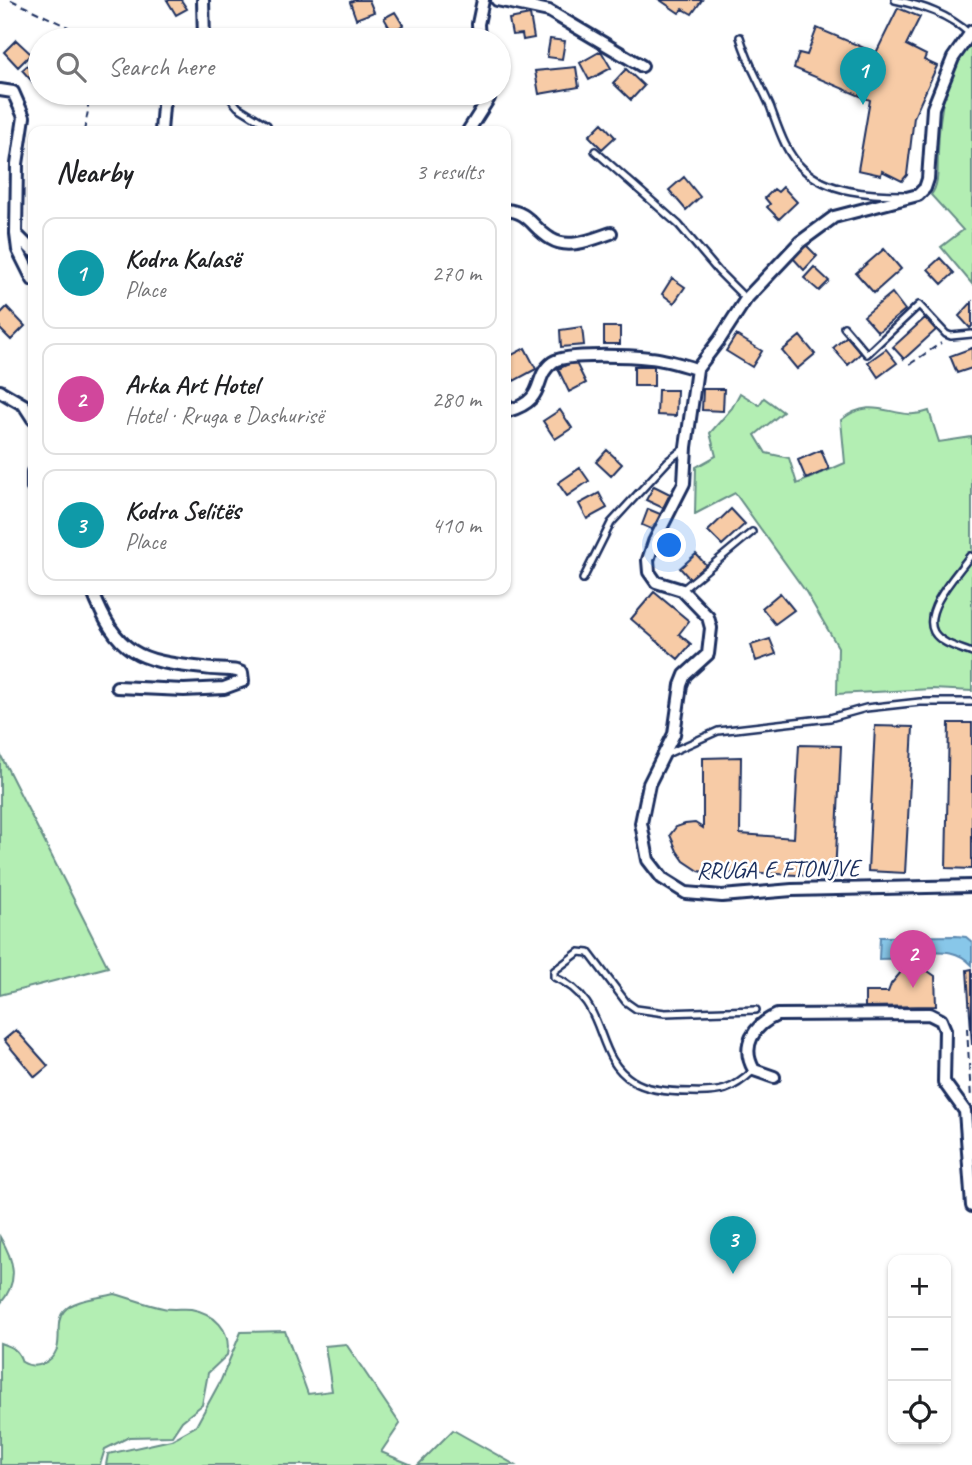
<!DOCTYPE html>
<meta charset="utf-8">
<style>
body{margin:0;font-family:Caveat,sans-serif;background:#f2f2f2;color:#202124}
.controls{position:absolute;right:21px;bottom:21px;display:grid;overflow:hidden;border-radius:14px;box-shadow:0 2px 5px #0004}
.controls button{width:63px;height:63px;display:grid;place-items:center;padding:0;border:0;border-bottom:2px solid #e0e0e0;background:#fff;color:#202124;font:35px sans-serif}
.you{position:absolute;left:670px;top:546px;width:24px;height:24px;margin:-18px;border:5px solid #fff;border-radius:50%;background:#1a73e8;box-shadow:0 0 0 10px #1a73e833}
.badge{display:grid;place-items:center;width:46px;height:46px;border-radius:50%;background:#2563eb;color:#fff;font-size:23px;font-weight:700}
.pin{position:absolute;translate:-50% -58px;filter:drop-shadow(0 2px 4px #0008)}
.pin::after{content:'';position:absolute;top:37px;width:24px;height:21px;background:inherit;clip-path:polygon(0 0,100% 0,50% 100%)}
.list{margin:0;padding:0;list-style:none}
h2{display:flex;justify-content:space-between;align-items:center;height:91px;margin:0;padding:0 28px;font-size:30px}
h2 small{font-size:23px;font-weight:400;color:#757577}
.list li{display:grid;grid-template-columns:46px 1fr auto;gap:21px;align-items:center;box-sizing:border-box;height:112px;margin:0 14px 14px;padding:0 14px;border:2px solid #e0e0e0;border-radius:14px}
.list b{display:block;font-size:26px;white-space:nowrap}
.list p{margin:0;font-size:23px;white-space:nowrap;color:#757577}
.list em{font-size:23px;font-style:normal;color:#757577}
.icon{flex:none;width:38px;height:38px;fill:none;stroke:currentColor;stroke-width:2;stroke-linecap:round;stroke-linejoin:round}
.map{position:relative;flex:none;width:972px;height:1465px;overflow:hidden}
.search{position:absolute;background:#fff;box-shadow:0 2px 5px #0004;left:28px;top:28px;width:483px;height:77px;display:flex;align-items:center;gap:18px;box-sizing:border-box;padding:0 24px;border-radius:38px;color:#757577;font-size:26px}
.panel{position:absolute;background:#fff;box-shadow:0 2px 5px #0004;left:28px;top:126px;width:483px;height:469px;border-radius:14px}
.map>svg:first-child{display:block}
.green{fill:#b3eeb3;stroke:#678e88;stroke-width:2}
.water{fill:#88c7e9;stroke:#5c8ab1;stroke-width:2}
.building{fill:#f7cba6;stroke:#1b2f5e;stroke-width:2}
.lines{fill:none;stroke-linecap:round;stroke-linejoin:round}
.lane-casing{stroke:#1b2f5e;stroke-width:10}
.street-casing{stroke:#1b2f5e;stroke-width:16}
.path{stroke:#1b2f5e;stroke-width:2;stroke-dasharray:7 5;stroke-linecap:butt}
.lane{stroke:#fff;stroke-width:5}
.street{stroke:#fff;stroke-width:10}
.labels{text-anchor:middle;stroke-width:5;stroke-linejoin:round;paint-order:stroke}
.street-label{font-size:24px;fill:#1b2f5e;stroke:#fff}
</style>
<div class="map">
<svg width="972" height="1465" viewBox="0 0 972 1465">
<rect width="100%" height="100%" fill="#fff"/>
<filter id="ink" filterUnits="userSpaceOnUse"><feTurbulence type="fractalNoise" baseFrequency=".0143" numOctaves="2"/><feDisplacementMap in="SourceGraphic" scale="14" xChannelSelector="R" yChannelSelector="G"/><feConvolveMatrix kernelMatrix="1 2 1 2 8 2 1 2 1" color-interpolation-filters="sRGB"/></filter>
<g filter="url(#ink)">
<path class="green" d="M972,44v240l-31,-37 22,-17 -32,-35c9,-12 6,-29 7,-43 1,-37 6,-82 34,-108z
M740,393l19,12 5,-7 19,14 -28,23 11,18 23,5 8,26 48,-21 -4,-43c35,-28 55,4 88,-9l10,31 33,-5v254l-40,-2 -95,5 1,-47 -32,-55 -71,-99 -40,21 1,-47 20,-11 -6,-23 22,-25z
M0,754l108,213 -108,28z
M0,1237c14,23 20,44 0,67z
M115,1294c16,4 32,11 48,14 9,2 19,0 28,1 23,4 41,21 36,46l-19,18 -6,32 -20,16 -10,15 -43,1 -24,12 -5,16h-100v-122c12,4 18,6 22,19 13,8 29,2 35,-13 4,-12 -2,-28 7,-38 10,-12 36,-13 51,-17z
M285,1331l23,63 24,-3 -7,-45 21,-2 54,80 -19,28 31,13h-306l2,-11 63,-14 25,-14 25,-46 20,-48z
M453,1430l62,35h-97z"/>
<path class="water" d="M956,936l10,1 6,5v23c-15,-16 -30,-14 -51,-13l-1,6 -41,1 1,-22z"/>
<path class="building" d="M167,0h14l6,9 -11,6z
M355,0h14l5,12 -18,7 -6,-17z
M660,0h42l-10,14 -9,-5 -4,4z
M898,8l22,9 -14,28 20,10 -2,5 13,6 -23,51 -7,58 -5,6 -20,-10 -1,4 -23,-5 12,-70 -76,-32 5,-15 8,2 10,-27 59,25z
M395,12l8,13 -11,7 -8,-14z
M530,15l4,23 -11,2 -1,-6 -10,1 -3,-16z
M550,39l15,2 -3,18 -15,-2z
M16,40l15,14 -13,13 -14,-15z
M601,51l10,17 -22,12 -9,-17z
M34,60l6,8v18l-2,2 -16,-18z
M576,67l3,20 -40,7 -4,-23z
M626,69l18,17 -13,14 -18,-17z
M602,123l13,14 -13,12 -13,-13z
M684,177l16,20 -14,13 -17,-20z
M783,187l14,15 -18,17 -12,-12 3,-3 -5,-6 9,-9 4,3z
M805,244l12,12 -13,14 -12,-13z
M884,249l17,20 -27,24 -18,-20z
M940,258l14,15 -12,11 -14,-15z
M814,267l15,14 -10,10 -15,-13z
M672,278l13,9 -11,16 -12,-9z
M892,293l13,17 -27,22 -14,-16z
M972,302v24l-2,2 -11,-12z
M7,307l18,19 -14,14 -11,-11v-15z
M925,318l11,12 -32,29 -11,-12z
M582,327l2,18 -23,2 -1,-17z
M604,327h16v17h-16z
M736,335l26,16 -10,16 -26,-16z
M800,336l15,18 -18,15 -15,-18z
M847,336l14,17 -13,12 -15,-17z
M525,348l11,21 -22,12 -8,-16v-7z
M972,348v20l-15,5 -7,-17z
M886,349l11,14 -19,14 -10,-15z
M575,361l11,22 -17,9 -11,-23z
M634,366h20v20h-20z
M703,389h21l-1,22 -21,-1z
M658,390h19l-1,26 -19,-1z
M560,410l12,18 -17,11 -12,-18z
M607,450l15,14 -11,12 -15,-14z
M821,450l8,19 -23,10 -8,-19z
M580,468l9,13 -22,15 -9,-13z
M654,486l16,8 -7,14 -17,-8z
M599,493l8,15 -20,11 -8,-15z
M648,509l17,7 -7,16 -16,-7z
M731,509l14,15 -23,21 -14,-14z
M696,554l10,11 -16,14 -10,-11z
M654,592l35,29 -10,13 12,10 -13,15 -47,-40z
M780,593l14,17 -19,14 -13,-16z
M770,639l6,15 -20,7 -5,-16z
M949,723h23v146l-26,-1z
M875,726l38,1 -8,146 -37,-2z
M799,745l42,1 -6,131 -93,-5 -25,3 -18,-4 -15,-10 -7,-10 -7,-16 6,-8 9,-3 10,-1 8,5v-70l38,-1 -1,77 54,4z
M922,967l13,9 1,30 -71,1v-15h23l3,-8 10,-12 6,-4z
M972,969v76l-5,-75z
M16,1030l32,36 -13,11 -31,-37z"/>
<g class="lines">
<defs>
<path id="lane" d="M895,0c28,6 53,14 75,34
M740,37c8,27 19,44 30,69 8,21 15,46 32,62 26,25 68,27 102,27
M226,93l12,14 29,18
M595,151l84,74 39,46 28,28
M844,327l23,27 52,-49 27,29 5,2 21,-2
M970,556c-12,17 -48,54 -36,76 7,12 26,16 38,21
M583,579l28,-56 57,-62 18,-14
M682,590l70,-58
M667,754l51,-23 112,-13 36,-10 54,-6h52
M754,1070c-22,21 -34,23 -63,22 -18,0 -43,-1 -58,-11 -42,-26 -22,-79 -79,-104v-6l25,-19 10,1 37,49 10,7 29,4 91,-3"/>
<path id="street" d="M203,0l1,40
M497,0l52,11 93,55
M972,31l-19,27 -20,50 -5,71 -3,9 -7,7 -84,22 -34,25 -54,57 -26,40 -23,30 -11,78 -2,36 -30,59 -6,18 1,12 7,10 26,8 26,27 3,11 -3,26 -23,21 -4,10 -7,49 -25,50 -8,39 7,37 14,18 24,15 36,3 70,-6 180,-4
M479,40l-1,-16 5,-24
M0,90l13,2 11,25 -7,47 -1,70 17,17
M161,131l2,-25 5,-13
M468,131l21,-33 -1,-5
M506,210c24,2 26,18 45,29 18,11 42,0 60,-6
M16,234l2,16 15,30
M0,391l24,14 9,14
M506,404l2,7c41,-12 23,-33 45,-49 13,-9 79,-6 97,-4 15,1 32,7 47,11
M33,472v16
M92,590c25,64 45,71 112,78 11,2 22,1 33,3l5,2 1,8 -19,7 -40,2 -67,-3
M774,1077l-20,-7c-14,-24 0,-45 23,-55l152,-1 12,6 4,10 -1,52 21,29 7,95"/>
</defs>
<use href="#lane" class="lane-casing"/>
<use href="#street" class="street-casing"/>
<path class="path" d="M11,0l57,27 9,13
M84,131l4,-20v-18
M910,364l31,-21
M967,1028l4,71"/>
<use href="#lane" class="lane"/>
<use href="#street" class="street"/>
</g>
</g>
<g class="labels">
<g class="street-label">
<text transform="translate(778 869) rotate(-1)" y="8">RRUGA E FTONJVE</text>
</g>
</g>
</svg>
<div class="controls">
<button>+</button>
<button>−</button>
<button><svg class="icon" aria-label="locate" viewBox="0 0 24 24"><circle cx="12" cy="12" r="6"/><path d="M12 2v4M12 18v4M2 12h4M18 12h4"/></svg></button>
</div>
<div class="you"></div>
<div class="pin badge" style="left:863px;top:105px;background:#0f9aa8">1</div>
<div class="pin badge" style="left:913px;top:988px;background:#d1479c">2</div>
<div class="pin badge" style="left:733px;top:1274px;background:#0f9aa8">3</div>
<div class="search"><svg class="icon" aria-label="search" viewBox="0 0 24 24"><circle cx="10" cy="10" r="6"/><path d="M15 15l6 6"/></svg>Search here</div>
<section class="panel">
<h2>Nearby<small>3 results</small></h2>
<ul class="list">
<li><span class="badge" style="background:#0f9aa8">1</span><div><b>Kodra Kalasë</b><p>Place</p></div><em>270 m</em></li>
<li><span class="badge" style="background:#d1479c">2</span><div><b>Arka Art Hotel</b><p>Hotel · Rruga e Dashurisë</p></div><em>280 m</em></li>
<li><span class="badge" style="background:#0f9aa8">3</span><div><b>Kodra Selitës</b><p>Place</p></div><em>410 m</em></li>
</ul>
</section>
</div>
